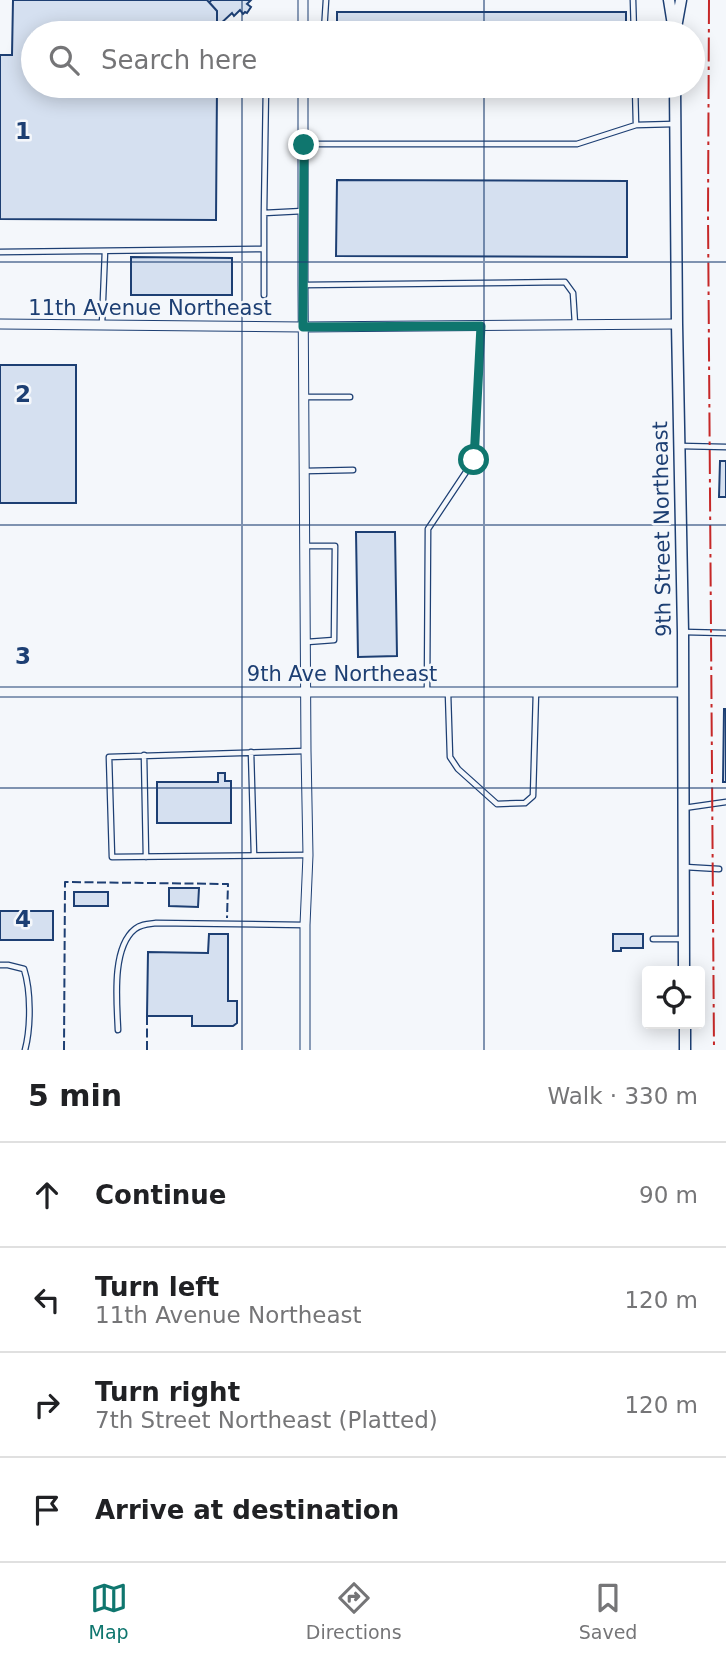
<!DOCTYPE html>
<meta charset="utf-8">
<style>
body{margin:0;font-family:"DejaVu Sans",sans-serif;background:#f6f6f6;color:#202124}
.controls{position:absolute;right:21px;bottom:21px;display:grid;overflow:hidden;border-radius:7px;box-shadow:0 4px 18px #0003}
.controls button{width:63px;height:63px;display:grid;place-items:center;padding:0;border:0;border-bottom:2px solid #e0e0e0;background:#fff;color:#202124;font:35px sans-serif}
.stop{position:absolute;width:21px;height:21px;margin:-16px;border:5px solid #0f766e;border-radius:50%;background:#fff}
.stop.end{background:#0f766e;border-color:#fff;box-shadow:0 2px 7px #0008}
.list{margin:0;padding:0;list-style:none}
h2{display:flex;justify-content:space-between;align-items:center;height:91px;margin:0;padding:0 28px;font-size:30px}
h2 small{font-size:23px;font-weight:400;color:#757577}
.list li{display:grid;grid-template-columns:46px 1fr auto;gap:21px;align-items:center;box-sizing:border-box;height:105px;padding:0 28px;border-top:2px solid #e0e0e0}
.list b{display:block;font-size:26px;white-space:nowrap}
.list p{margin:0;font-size:23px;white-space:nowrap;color:#757577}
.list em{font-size:23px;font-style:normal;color:#757577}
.icon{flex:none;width:38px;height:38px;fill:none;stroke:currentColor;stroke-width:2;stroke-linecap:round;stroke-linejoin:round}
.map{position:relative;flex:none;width:726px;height:1050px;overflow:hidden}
.search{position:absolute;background:#fff;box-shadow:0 4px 18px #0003;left:21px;right:21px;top:21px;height:77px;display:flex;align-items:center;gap:18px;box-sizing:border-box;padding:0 24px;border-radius:38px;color:#757577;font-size:26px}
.sheet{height:511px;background:#fff}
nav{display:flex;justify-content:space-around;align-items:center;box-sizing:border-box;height:98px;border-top:2px solid #e0e0e0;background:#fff;font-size:19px;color:#757577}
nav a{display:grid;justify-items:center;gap:4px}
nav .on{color:#0f766e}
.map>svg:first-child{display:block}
.building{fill:#d5e0f0;stroke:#1d3f73;stroke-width:2}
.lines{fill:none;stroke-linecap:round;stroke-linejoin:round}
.service-casing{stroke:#1d3f73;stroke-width:7}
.minor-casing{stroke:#1d3f73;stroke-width:11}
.tertiary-casing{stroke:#1d3f73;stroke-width:13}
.service{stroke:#f4f7fb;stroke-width:4.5}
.minor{stroke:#f4f7fb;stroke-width:9}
.tertiary{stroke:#f4f7fb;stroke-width:10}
.fence{stroke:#1d3f73;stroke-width:2;stroke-dasharray:9 3.5;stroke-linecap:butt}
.power{stroke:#c62828;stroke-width:2;stroke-dasharray:24 5 3.5 5;stroke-linecap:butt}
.route{stroke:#0f766e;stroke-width:9}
.grid{fill:none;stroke:#1d3f73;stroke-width:2;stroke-opacity:0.55}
.labels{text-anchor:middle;stroke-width:5;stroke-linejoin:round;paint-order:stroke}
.street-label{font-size:21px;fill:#1d3f73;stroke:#f4f7fb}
.grid-label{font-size:23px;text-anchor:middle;font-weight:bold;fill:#1d3f73;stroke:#f4f7fb;stroke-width:5;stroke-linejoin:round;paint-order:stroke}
</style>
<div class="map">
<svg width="726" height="1050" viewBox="0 0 726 1050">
<rect width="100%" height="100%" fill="#f4f7fb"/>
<path class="building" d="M13,0h194l10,11v22h-184v53h184l-1,134 -216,-1v-164h12z
M212,0h39l-4,4 4,3 -4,6 -2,-1 -2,2 -3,-4 -6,6 -2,-3 -15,14v-16l-8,-9z
M337,12h289v21h-289z
M337,180l290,1v76l-291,-1z
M131,257l101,1v37h-101z
M0,365h76v138h-76z
M720,461h6v36h-7z
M356,532h39l2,124 -39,1z
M724,709h2v73h-3z
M218,773h7v8h6v42h-74v-41h61z
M169,888h30l-1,19 -29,-1z
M74,892h34v14h-34z
M0,911h53v29h-53z
M209,934h19v67h9v22l-4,3h-41v-10h-45l1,-64 60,1z
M613,934h30v14h-22v3h-8z"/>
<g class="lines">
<defs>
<path id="service" d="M633,0l1,33
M271,33h3
M313,33l11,-1 2,-32
M266,86l-2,127 39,-2
M635,86l1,39
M305,144h272l59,-19 38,-1
M264,213v82
M0,252l264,-3
M303,285l262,-3 8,11 2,31
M102,324l3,-73
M304,397h46
M681,446l45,1
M305,471l48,-1
M305,546h30l-1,94 -27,2
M684,632l42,1
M427,692l1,-163 46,-69 7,-133
M448,693l2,64 8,12 39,35 28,-1 8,-7 3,-104
M305,751l-196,6 3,100 196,-2
M251,752l3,103
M144,755l2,102
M684,808l42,-6
M685,867l34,2
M653,939h31
M0,965h8l16,4c7,22 7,58 1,81
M118,1030c-1,-27 -7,-82 17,-101 6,-5 13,-5 21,-6l148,2"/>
<path id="minor" d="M303,0v33
M303,86v199l3,466 2,104 -3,70v125
M0,324l303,3 374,-3
M0,692h683"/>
<path id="tertiary" d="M669,0l4,25
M675,33l6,-33
M675,86l2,238 6,308 1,339
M685,1024v26"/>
</defs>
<use href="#service" class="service-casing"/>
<use href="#minor" class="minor-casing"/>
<use href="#tertiary" class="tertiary-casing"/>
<use href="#service" class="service"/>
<use href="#minor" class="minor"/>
<use href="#tertiary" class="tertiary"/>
<path class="fence" d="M64,1050l1,-168 163,2 -1,34
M147,1050v-34"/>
<path class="power" d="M709,0l-1,214 6,836"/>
</g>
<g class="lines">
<path class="route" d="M304,145l-1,182 178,-1 -7,134"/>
</g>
<path class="grid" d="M242,0v33M484,0v33M242,86v964M484,86v964M0,262h726M0,525h726M0,788h726"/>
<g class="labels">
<g class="street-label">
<text x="150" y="315">11th Avenue Northeast</text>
<text transform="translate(662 529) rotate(-91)" y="7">9th Street Northeast</text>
<text x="342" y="681">9th Ave Northeast</text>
</g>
</g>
<g class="grid-label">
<text x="23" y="139">1</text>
<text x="23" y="402">2</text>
<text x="23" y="664">3</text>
<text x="23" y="927">4</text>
</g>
</svg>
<div class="controls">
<button><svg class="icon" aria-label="locate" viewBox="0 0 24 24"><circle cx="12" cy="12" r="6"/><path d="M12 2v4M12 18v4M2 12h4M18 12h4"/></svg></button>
</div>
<div class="stop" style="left:474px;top:460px"></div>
<div class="stop end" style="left:304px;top:145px"></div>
<div class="search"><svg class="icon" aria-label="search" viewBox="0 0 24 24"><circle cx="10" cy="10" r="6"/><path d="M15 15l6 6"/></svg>Search here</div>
</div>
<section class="sheet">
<h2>5 min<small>Walk · 330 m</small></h2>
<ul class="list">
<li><svg class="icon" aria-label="ahead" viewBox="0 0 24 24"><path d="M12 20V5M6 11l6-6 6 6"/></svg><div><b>Continue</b></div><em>90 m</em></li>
<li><svg class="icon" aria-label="left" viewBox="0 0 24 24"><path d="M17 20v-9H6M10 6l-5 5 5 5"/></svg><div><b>Turn left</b><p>11th Avenue Northeast</p></div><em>120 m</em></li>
<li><svg class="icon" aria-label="right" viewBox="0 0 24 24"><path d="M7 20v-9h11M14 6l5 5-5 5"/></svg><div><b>Turn right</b><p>7th Street Northeast (Platted)</p></div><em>120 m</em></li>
<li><svg class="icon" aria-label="arrive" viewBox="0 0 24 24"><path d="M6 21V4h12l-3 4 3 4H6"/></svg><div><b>Arrive at destination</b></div></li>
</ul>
</section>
<nav>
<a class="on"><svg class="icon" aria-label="map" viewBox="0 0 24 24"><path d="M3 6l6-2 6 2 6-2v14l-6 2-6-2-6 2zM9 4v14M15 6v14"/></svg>Map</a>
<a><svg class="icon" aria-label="directions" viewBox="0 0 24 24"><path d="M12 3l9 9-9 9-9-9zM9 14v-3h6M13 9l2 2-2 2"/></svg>Directions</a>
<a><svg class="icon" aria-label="saved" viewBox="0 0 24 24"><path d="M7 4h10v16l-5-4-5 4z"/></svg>Saved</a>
</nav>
